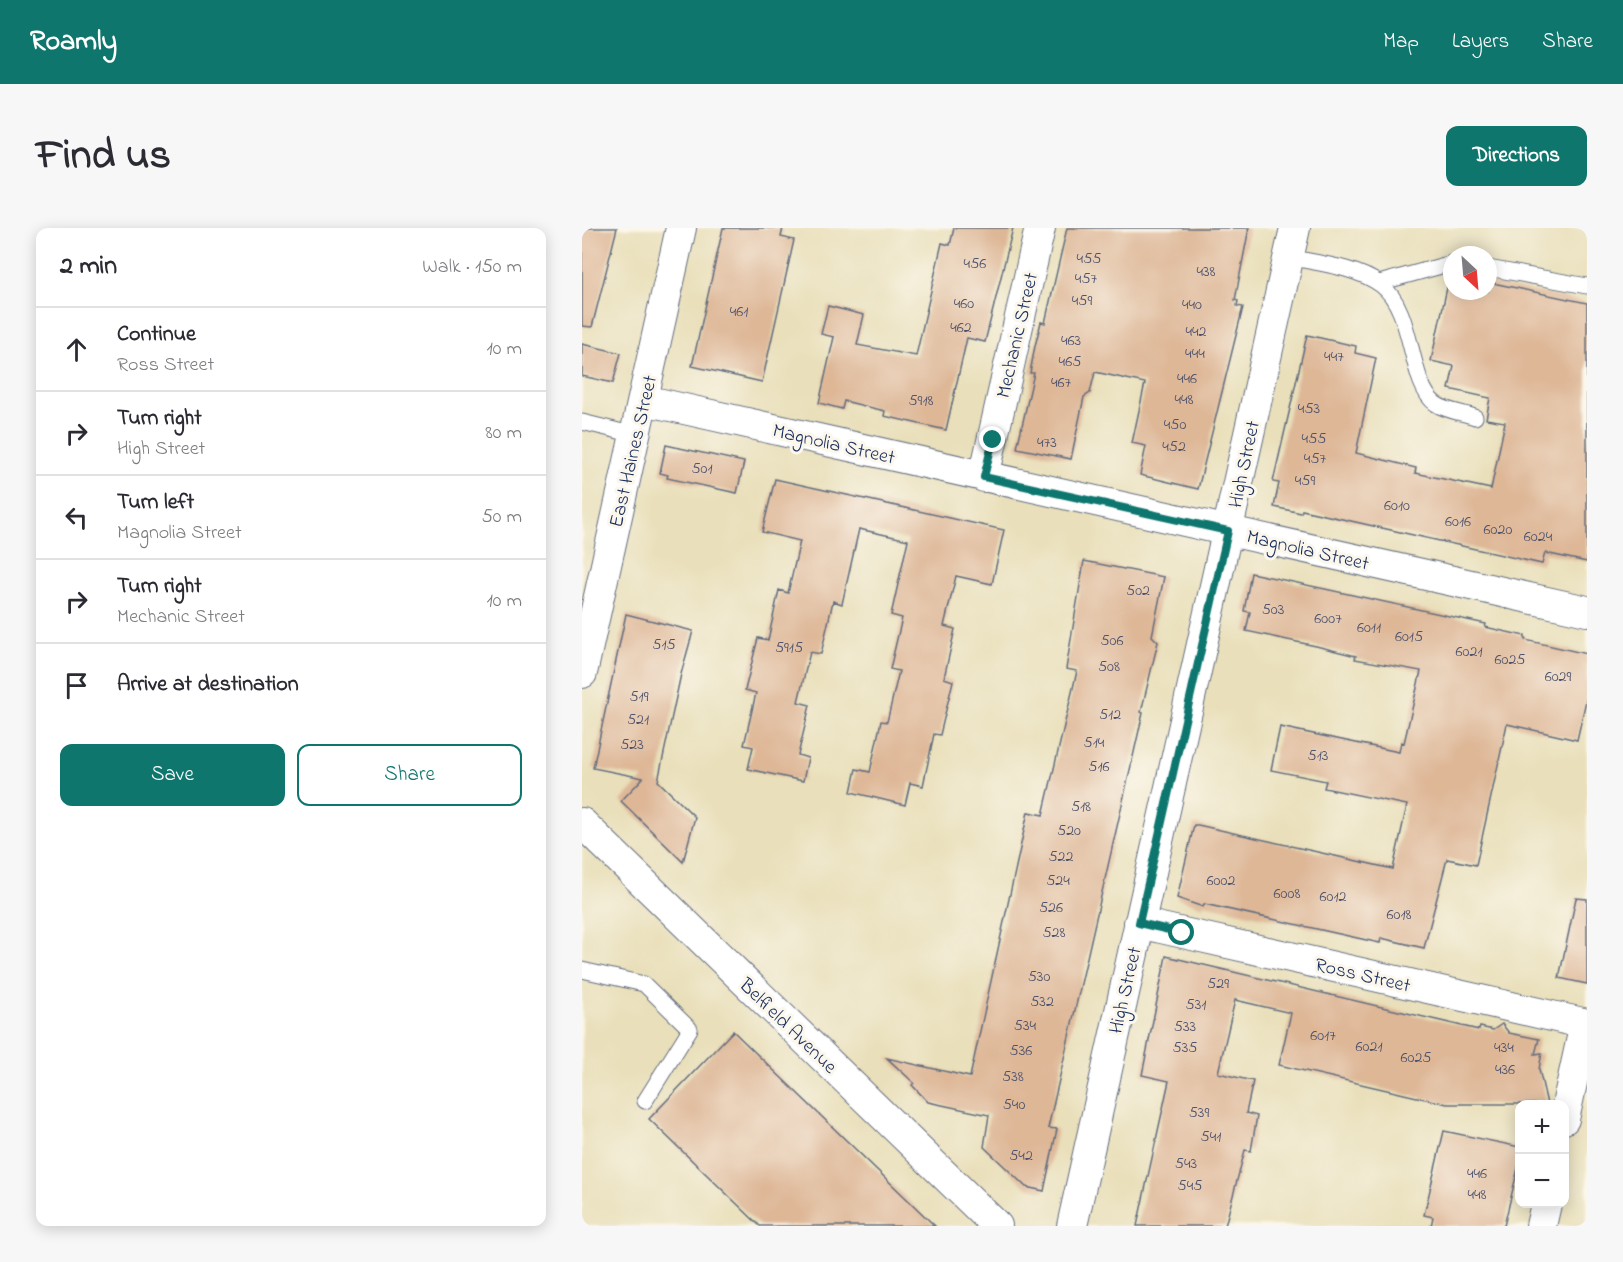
<!DOCTYPE html>
<meta charset="utf-8">
<style>
body{margin:0;font-family:"Indie Flower",sans-serif;background:#f7f7f7;color:#2b2b33}
.controls{position:absolute;right:18px;bottom:18px;display:grid;overflow:hidden;border-radius:12px;box-shadow:0 3px 15px #0003}
.controls button{width:54px;height:54px;display:grid;place-items:center;padding:0;border:0;border-bottom:2px solid #e1e1e2;background:#fff;color:#2b2b33;font:30px sans-serif}
.compass{position:absolute;left:861px;top:18px;width:54px;height:54px;border-radius:50%;background:#fff;box-shadow:0 3px 15px #0003;rotate:154deg}
.stop{position:absolute;width:18px;height:18px;margin:-14px;border:4px solid #0f766e;border-radius:50%;background:#fff}
.stop.end{background:#0f766e;border-color:#fff;box-shadow:0 2px 6px #0008}
.list{margin:0;padding:0;list-style:none}
h2{display:flex;justify-content:space-between;align-items:center;height:78px;margin:0;padding:0 24px;font-size:26px}
h2 small{font-size:20px;font-weight:400;color:#7c7c81}
.list li{display:grid;grid-template-columns:39px 1fr auto;gap:18px;align-items:center;box-sizing:border-box;height:84px;padding:0 24px;border-top:2px solid #e1e1e2}
.list b{display:block;font-size:22px;white-space:nowrap}
.list p{margin:0;font-size:20px;white-space:nowrap;color:#7c7c81}
.list em{font-size:20px;font-style:normal;color:#7c7c81}
.actions{display:flex;gap:12px;padding:18px 24px}
.actions a{flex:1;padding:14px 0;border:2px solid #0f766e;border-radius:12px;text-align:center;font-size:21px;color:#0f766e}
.actions .main{background:#0f766e;color:#fff}
.icon{flex:none;width:33px;height:33px;fill:none;stroke:currentColor;stroke-width:2;stroke-linecap:round;stroke-linejoin:round}
.map{position:relative;flex:none;width:1005px;height:998px;overflow:hidden;border-radius:12px}
header{display:flex;align-items:center;gap:36px;box-sizing:border-box;height:84px;padding:0 30px;background:#0f766e;color:#fff}
header strong{font-size:28px}
nav{display:flex;gap:33px;margin-inline-start:auto;font-size:21px}
.intro{display:flex;align-items:center;justify-content:space-between;box-sizing:border-box;height:144px;padding:0 36px}
h1{margin:0;font-size:42px}
.button{padding:15px 27px;border-radius:12px;background:#0f766e;color:#fff;font-size:21px;font-weight:700}
main{display:flex;gap:36px;padding:0 36px}
aside{flex:1;background:#fff;border-radius:12px;box-shadow:0 3px 15px #0003}
.map>svg:first-child{display:block}
.building{fill:#deb797}
.lines{fill:none;stroke-linecap:round;stroke-linejoin:round}
.service-casing{stroke:#636d7e;stroke-width:17}
.minor-casing{stroke:#636d7e;stroke-width:32}
.service{stroke:#fff;stroke-width:15}
.minor{stroke:#fff;stroke-width:30}
.route{stroke:#0f766e;stroke-width:8}
.labels{text-anchor:middle;stroke-width:6;stroke-linejoin:round;paint-order:stroke}
.number-label{font-size:16px;fill:#4c516c}
.street-label{font-size:20px;fill:#1b2f5e;stroke:#fbf7ec}
</style>
<header>
<strong>Roamly</strong>
<nav><a>Map</a><a>Layers</a><a>Share</a></nav>
</header>
<div class="intro"><h1>Find us</h1><a class="button">Directions</a></div>
<main>
<aside>
<h2>2 min<small>Walk · 150 m</small></h2>
<ul class="list">
<li><svg class="icon" aria-label="ahead" viewBox="0 0 24 24"><path d="M12 20V5M6 11l6-6 6 6"/></svg><div><b>Continue</b><p>Ross Street</p></div><em>10 m</em></li>
<li><svg class="icon" aria-label="right" viewBox="0 0 24 24"><path d="M7 20v-9h11M14 6l5 5-5 5"/></svg><div><b>Turn right</b><p>High Street</p></div><em>80 m</em></li>
<li><svg class="icon" aria-label="left" viewBox="0 0 24 24"><path d="M17 20v-9H6M10 6l-5 5 5 5"/></svg><div><b>Turn left</b><p>Magnolia Street</p></div><em>50 m</em></li>
<li><svg class="icon" aria-label="right" viewBox="0 0 24 24"><path d="M7 20v-9h11M14 6l5 5-5 5"/></svg><div><b>Turn right</b><p>Mechanic Street</p></div><em>10 m</em></li>
<li><svg class="icon" aria-label="arrive" viewBox="0 0 24 24"><path d="M6 21V4h12l-3 4 3 4H6"/></svg><div><b>Arrive at destination</b></div></li>
</ul>
<div class="actions"><a class="main">Save</a><a>Share</a></div>
</aside>
<div class="map">
<svg width="1005" height="998" viewBox="0 0 1005 998">
<rect width="100%" height="100%" fill="#fbf7ec"/>
<filter id="ink" filterUnits="userSpaceOnUse"><feTurbulence type="fractalNoise" baseFrequency=".0167" numOctaves="2"/><feDisplacementMap in="SourceGraphic" scale="12" xChannelSelector="R" yChannelSelector="G"/><feConvolveMatrix kernelMatrix="1 2 1 2 8 2 1 2 1" color-interpolation-filters="sRGB"/></filter>
<filter id="wash" filterUnits="userSpaceOnUse"><feTurbulence type="fractalNoise" baseFrequency=".008" numOctaves="4" result="noise"/><feDisplacementMap in="SourceGraphic" scale="24" xChannelSelector="R" yChannelSelector="G"/><feGaussianBlur stdDeviation="1.35" result="paint"/><feColorMatrix in="noise" values="0 0 0 0 0 0 0 0 0 0 0 0 0 0 0 0 0 1.4 0 .05"/><feComposite in="paint" operator="in"/></filter>
<g filter="url(#wash)">
<rect width="100%" height="100%" fill="#e9dfba"/>
<g id="blocks">
<path class="building" d="M0,0h35l-25,99 -10,-1z
M141,0h60l-2,9 13,3 -32,142 -70,-16z
M372,0h59l-28,114 -18,-4 -21,92 -62,-14 1,-5 -41,-10 -2,8 -23,-6 15,-66 -13,-3 7,-28 36,9 -7,30 59,11 26,-113 8,2z
M485,0h182l-14,72 3,1 -1,5 6,1 -45,182 -58,-14 6,-29 -14,-3 13,-60 -50,-11 -5,21 -6,4 -13,62 -54,-11 17,-75h-4l5,-27 6,-24 4,1z
M868,46h2v17h36v-9l99,21v259l-42,-9 -3,11 -240,-54 -1,3 -27,-6 5,-24 -6,-1 34,-147 49,11 -1,7 21,5 -20,95 60,15 -1,5 76,16 14,-67 -19,-3 4,-21 -41,-9 5,-23 -23,-5z
M0,116l39,9 -8,30 -31,-7z
M84,217l78,17 -7,31 -70,-15 1,-3 -8,-2z
M193,251l229,51 -12,54 -36,-8 -12,50 11,3 -11,49 9,3 -13,54 -6,-1 -11,52 -13,-3 -5,22 -54,-13 5,-23 14,3 11,-51 6,1 12,-51 -9,-2 12,-51 -11,-3 17,-75 -49,-11 -17,75 -9,-3 -12,53 -11,-2 -12,50 12,3 -12,50 10,3 -5,23 -55,-12 5,-22 -9,-2 12,-52 -11,-3 13,-52 10,2 11,-50 9,3 12,-52 -38,-9z
M502,333l80,16 -12,59 6,6 -17,70 2,1 -95,415 9,1 -13,62 -18,-4 -42,-40 5,-32 -61,-13 -16,-17 2,-2 -27,-25 83,19 58,-265 15,3 34,-144 -11,-2z
M669,345l235,51 -1,3 40,9v4l62,14v42l-10,44 -70,-16 -31,141 -29,-6 -23,89 -43,-10 -1,5 -176,-39 -1,3 -26,-9 17,-73h4l195,44 14,-64 -83,-17 2,-7 -55,-11 9,-43 119,25 2,-10 3,1 17,-72 -66,-12 1,-3 -40,-10 -70,-15 4,-19 -6,-1z
M44,386l67,17 -12,43 -23,107 37,36 -12,45 -62,-61 22,-23 -50,-10z
M994,670l11,1v85l-28,-6z
M584,728l313,74 1,-3 13,3 9,-6 7,9 30,6 -4,15 7,-1 -3,16 8,35h-100l-168,-39 12,-52 -56,-13 -17,73 35,8 -7,32 11,3 -6,35 -6,-1 -20,76h-88l32,-145 -27,-6z
M151,803l202,195h-175l-111,-107z
M862,903l76,16v13l-16,66h-73l2,-9 -9,-2z"/>
</g>
</g>
<g filter="url(#ink)">
<use href="#blocks" fill-opacity="0" stroke="#636d7e" stroke-width="1.5"/>
<g class="lines">
<defs>
<path id="service" d="M706,29c29,6 69,10 93,28 34,25 27,99 55,119 10,7 28,9 39,13
M906,40l99,18
M797,55l73,-20
M0,194l53,13
M0,742l62,14 46,45 -45,72"/>
<path id="minor" d="M62,172l943,211
M402,249l56,-249
M0,445l99,-445
M0,595l415,403
M557,695l448,101
M982,891l21,-95
M490,998l223,-998
M959,998l5,-22"/>
</defs>
<use href="#service" class="service-casing"/>
<use href="#minor" class="minor-casing"/>
<use href="#service" class="service"/>
<use href="#minor" class="minor"/>
</g>
</g>
<g class="lines" filter="url(#ink)">
<path class="route" d="M411,212l-9,37 244,54 -89,392 43,10"/>
</g>
<g class="labels">
<g class="number-label">
<text x="507" y="35">455</text>
<text x="393" y="40">456</text>
<text x="624" y="48">438</text>
<text x="504" y="55">457</text>
<text x="500" y="77">459</text>
<text x="382" y="80">460</text>
<text x="610" y="81">440</text>
<text x="157" y="88">461</text>
<text x="379" y="104">462</text>
<text x="614" y="108">442</text>
<text x="489" y="117">463</text>
<text x="613" y="130">444</text>
<text x="752" y="133">447</text>
<text x="488" y="138">465</text>
<text x="605" y="155">446</text>
<text x="479" y="159">467</text>
<text x="602" y="176">448</text>
<text x="339" y="177">5918</text>
<text x="727" y="185">453</text>
<text x="593" y="201">450</text>
<text x="732" y="215">455</text>
<text x="465" y="219">473</text>
<text x="592" y="223">452</text>
<text x="733" y="235">457</text>
<text x="120" y="245">501</text>
<text x="723" y="257">459</text>
<text x="815" y="282">6010</text>
<text x="876" y="298">6016</text>
<text x="916" y="306">6020</text>
<text x="956" y="313">6024</text>
<text x="556" y="367">502</text>
<text x="691" y="386">503</text>
<text x="746" y="395">6007</text>
<text x="787" y="404">6011</text>
<text x="827" y="413">6015</text>
<text x="530" y="417">506</text>
<text x="82" y="421">515</text>
<text x="207" y="424">5915</text>
<text x="887" y="428">6021</text>
<text x="928" y="436">6025</text>
<text x="527" y="443">508</text>
<text x="976" y="453">6029</text>
<text x="57" y="473">519</text>
<text x="528" y="491">512</text>
<text x="56" y="496">521</text>
<text x="512" y="519">514</text>
<text x="50" y="521">523</text>
<text x="736" y="532">513</text>
<text x="517" y="543">516</text>
<text x="499" y="583">518</text>
<text x="487" y="607">520</text>
<text x="479" y="633">522</text>
<text x="476" y="657">524</text>
<text x="639" y="657">6002</text>
<text x="705" y="670">6008</text>
<text x="751" y="673">6012</text>
<text x="469" y="684">526</text>
<text x="817" y="691">6018</text>
<text x="472" y="709">528</text>
<text x="457" y="753">530</text>
<text x="636" y="760">529</text>
<text x="460" y="778">532</text>
<text x="614" y="781">531</text>
<text x="443" y="802">534</text>
<text x="603" y="803">533</text>
<text x="741" y="812">6017</text>
<text x="787" y="823">6021</text>
<text x="603" y="824">535</text>
<text x="922" y="824">434</text>
<text x="439" y="827">536</text>
<text x="834" y="834">6025</text>
<text x="923" y="846">436</text>
<text x="431" y="853">538</text>
<text x="432" y="881">540</text>
<text x="617" y="889">539</text>
<text x="629" y="913">541</text>
<text x="439" y="932">542</text>
<text x="604" y="940">543</text>
<text x="895" y="950">446</text>
<text x="608" y="962">545</text>
<text x="895" y="971">448</text>
</g>
<g class="street-label">
<text transform="translate(434 107) rotate(-77)" y="7">Mechanic Street</text>
<text transform="translate(252 215) rotate(13)" y="7">Magnolia Street</text>
<text transform="translate(50 223) rotate(-77)" y="7">East Haines Street</text>
<text transform="translate(661 236) rotate(-78)" y="7">High Street</text>
<text transform="translate(726 321) rotate(13)" y="7">Magnolia Street</text>
<text transform="translate(781 746) rotate(13)" y="7">Ross Street</text>
<text transform="translate(542 762) rotate(-77)" y="7">High Street</text>
<text transform="translate(207 797) rotate(44)" y="7">Belfield Avenue</text>
</g>
</g>
</svg>
<div class="controls">
<button>+</button>
<button>−</button>
</div>
<svg class="compass" viewBox="-18 -18 36 36"><path d="M0-13l5 13h-10z" fill="#e53935"/><path d="M0 13l5-13h-10z" fill="#7c7c81"/></svg>
<div class="stop" style="left:600px;top:705px"></div>
<div class="stop end" style="left:411px;top:212px"></div>
</div>
</main>
